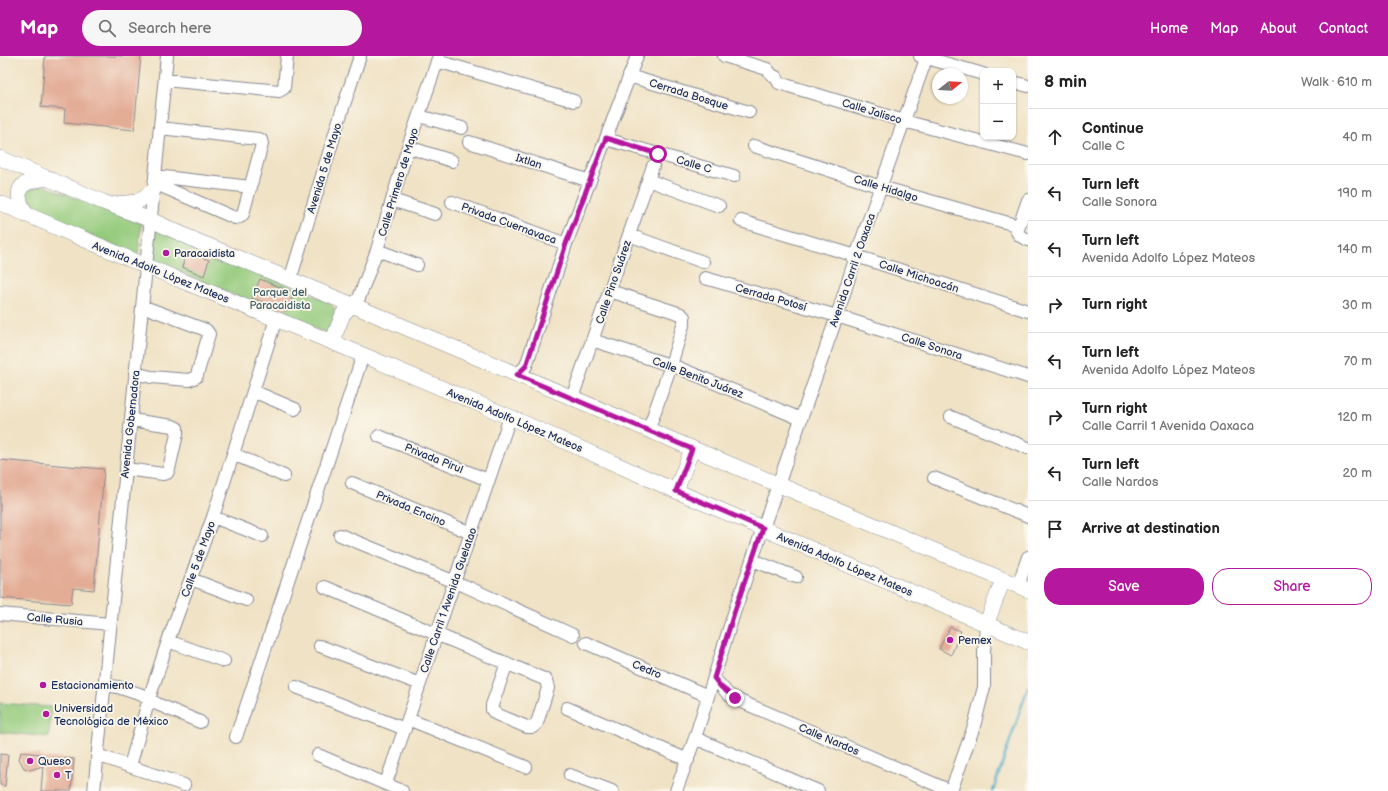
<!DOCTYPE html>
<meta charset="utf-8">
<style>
body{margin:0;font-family:"Balsamiq Sans",sans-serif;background:#f6f6f6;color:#222}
.controls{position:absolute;right:12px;top:12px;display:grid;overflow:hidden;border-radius:8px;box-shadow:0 1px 3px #0004}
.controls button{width:36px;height:36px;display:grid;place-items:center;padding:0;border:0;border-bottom:1px solid #e0e0e0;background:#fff;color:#222;font:20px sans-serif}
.compass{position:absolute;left:932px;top:12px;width:36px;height:36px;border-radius:50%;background:#fff;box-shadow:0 1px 3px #0004;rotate:72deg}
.stop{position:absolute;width:12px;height:12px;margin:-9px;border:3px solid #b5179e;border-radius:50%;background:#fff}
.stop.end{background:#b5179e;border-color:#fff;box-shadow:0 1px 4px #0008}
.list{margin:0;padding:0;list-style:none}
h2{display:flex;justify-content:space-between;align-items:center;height:52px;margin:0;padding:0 16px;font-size:17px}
h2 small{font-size:13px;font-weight:400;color:#767676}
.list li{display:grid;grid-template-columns:26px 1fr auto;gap:12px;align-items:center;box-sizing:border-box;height:56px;padding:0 16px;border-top:1px solid #e0e0e0}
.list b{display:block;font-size:15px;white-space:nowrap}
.list p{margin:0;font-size:13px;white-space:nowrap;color:#767676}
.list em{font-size:13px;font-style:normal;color:#767676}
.actions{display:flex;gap:8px;padding:12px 16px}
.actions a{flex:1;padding:9px 0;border:1px solid #b5179e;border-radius:16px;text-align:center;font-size:14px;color:#b5179e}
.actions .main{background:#b5179e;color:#fff}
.icon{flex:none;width:22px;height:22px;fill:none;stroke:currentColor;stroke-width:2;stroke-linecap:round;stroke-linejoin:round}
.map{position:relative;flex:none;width:1028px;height:735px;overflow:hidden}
header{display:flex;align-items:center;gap:24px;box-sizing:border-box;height:56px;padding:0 20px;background:#b5179e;color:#fff}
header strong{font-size:19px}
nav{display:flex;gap:22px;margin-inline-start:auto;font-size:14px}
.search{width:280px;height:36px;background:#f6f6f6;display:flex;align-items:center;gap:10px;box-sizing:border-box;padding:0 14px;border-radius:22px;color:#767676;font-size:15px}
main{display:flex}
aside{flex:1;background:#fff}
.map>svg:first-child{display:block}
.green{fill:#94ca7c;stroke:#587c6d}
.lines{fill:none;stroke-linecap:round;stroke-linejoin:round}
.stream{stroke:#46a9c5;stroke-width:2.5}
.building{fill:#e3ac95}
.minor-casing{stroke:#868892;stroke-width:14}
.major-casing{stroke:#868892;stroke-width:16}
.minor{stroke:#fff;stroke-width:12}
.major{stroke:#fff;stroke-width:15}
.route{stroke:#b5179e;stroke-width:5}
.poi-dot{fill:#b5179e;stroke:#fbf7ec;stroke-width:1.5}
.labels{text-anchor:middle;stroke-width:3.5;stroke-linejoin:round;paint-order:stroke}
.street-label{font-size:11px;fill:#1b2f5e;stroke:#fbf7ec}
.poi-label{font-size:11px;fill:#1b2f5e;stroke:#fbf7ec;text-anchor:start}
.park-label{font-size:11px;fill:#3f5e67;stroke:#fbf7ec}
</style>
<header>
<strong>Map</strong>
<div class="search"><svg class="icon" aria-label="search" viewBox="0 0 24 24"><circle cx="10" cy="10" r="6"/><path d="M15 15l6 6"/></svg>Search here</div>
<nav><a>Home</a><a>Map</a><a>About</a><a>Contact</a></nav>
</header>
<main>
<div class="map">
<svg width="1028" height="735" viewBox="0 0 1028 735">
<rect width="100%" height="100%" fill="#fbf7ec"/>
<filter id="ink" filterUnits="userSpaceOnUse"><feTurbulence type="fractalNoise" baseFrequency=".025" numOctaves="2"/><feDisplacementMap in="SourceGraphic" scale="8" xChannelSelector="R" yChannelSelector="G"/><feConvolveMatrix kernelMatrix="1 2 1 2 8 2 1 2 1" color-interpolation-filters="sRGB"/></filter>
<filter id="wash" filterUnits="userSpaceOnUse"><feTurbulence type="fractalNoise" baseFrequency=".012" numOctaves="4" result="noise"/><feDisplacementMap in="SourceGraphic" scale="16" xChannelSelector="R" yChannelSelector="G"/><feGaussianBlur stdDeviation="0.9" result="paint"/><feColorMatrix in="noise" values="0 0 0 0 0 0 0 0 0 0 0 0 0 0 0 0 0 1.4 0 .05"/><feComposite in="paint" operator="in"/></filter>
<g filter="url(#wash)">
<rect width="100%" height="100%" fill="#f0e2c5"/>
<path class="green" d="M42,129l99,38 -3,33 -108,-48 -8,-10 7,-9z
M155,173l172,72 8,8 -1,15 -8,9 -173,-72z
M0,647l51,4 -2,30 -49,-5z"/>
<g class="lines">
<path class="stream" d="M993,735l35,-104"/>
</g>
<g id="blocks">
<path class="building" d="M45,0h96l-7,74 -70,-7 1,-14 -24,-2z
M187,195l22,9 -5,16 -22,-9z
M260,223l34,14 -8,18 -34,-13z
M0,404l104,9 -10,121 -21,-2 -2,16 -71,-6z
M950,571l11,4 -10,24 -12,-6z
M21,696l20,2 -1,3 34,2 -3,32h-30l2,-25 -13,4 -6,-2 -5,-9z
M0,698l8,1 -3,31 -5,-1z"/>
</g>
</g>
<g filter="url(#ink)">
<use href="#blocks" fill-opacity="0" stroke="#868892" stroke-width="1"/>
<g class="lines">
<defs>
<path id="minor" d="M724,0l43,13 5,6 4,2 3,6 125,38 124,33
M920,0l63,18
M437,5l137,40
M629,20l120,36
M165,24l114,11 5,-3 3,-32
M1013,26l15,4
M419,60l43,12
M606,83l128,37
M469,86l121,39
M754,90l127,41 138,39
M408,91l44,14
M155,120l96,11
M648,124l71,26
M154,127l81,35 5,-1 3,-3 19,-70 -1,-4 -3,-1 -98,-11
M392,144l43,14
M1028,144l-11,32 3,4 8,4
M452,146l114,42
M741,165l115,35 172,55
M629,179l74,27
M377,194l40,15
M705,222l132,38 191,61
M290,224l50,-163 20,-61
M610,235l71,23 3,3v5l-13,43 -23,66
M352,249l7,-7 18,-48 31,-103 31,-91
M592,284l87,28 122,51
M135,317l16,4 38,3 7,-3 1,-2 12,-41 -3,-4 -64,-24
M517,319l9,-9 40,-122 71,-188
M253,335l42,18
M572,342l81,-232
M951,361l77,31
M379,380l109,44
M233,398l51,22
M126,413l37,5 4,-1 2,-4 8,-35v-6l-4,-2 -42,-6
M934,422l94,38
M352,427l119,50
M213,461l49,19
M340,479l125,51 108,49
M752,504l44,17
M191,523l55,21
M1018,530l10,-29
M325,531l111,47c36,15 72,30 108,45l2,1 2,8 -11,35 -4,4h-6l-31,-13 -4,-4v-5l15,-42
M0,558l110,10
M168,585l56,20
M586,587l122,53
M320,590l100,38
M714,622l14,16 14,8 209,89
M104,629l14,2 24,8 15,9 43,18
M296,631l109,42
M567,652l121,52
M408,663l118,48
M236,681l127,-382
M695,682l123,53
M97,699l87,30
M318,699l84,36
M130,710l19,-67 19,-58 45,-124 63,-198
M570,719l42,16
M386,727l22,-64 102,-302
M94,735l73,-735
M676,735l19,-53 39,-125 29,-85 74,-212 19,-60 71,-200
M951,735l23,-65 10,-39v-36l2,-26"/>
<path id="major" d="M0,102l103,44 48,18 48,22 151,62 678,286
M0,147l146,63 186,76 178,75 166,74 352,151
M116,148l21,-2 16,-11
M26,159c-15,-28 -5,-34 23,-37
M332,286l11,-28 9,-9
M676,435l16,-42
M986,569l17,-45"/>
</defs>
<use href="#minor" class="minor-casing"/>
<use href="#major" class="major-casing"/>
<use href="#minor" class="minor"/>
<use href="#major" class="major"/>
</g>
</g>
<g class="lines" filter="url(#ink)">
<path class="route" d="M658,98l-52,-16 -40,106 -40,122 -9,9 175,74 -16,42 87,37 -29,85 -20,65 7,9 14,11"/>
</g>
<g class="poi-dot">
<circle cx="166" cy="197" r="4"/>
<circle cx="950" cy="584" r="4"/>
<circle cx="43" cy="629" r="4"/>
<circle cx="46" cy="658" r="4"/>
<circle cx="30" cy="705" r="4"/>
<circle cx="57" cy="719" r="4"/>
</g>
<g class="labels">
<g class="street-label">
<text transform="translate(689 38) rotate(17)" y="4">Cerrada Bosque</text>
<text transform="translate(872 55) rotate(17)" y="4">Calle Jalisco</text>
<text transform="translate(529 105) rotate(18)" y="4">Ixtlan</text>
<text transform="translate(694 108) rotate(16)" y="4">Calle C</text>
<text transform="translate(324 112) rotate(-73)" y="4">Avenida 5 de Mayo</text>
<text transform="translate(398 126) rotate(-73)" y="4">Calle Primero de Mayo</text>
<text transform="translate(886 132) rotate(17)" y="4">Calle Hidalgo</text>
<text transform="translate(509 167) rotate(20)" y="4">Privada Cuernavaca</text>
<text transform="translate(852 214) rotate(-71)" y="4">Avenida Carril 2 Oaxaca</text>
<text transform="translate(161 216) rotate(22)" y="4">Avenida Adolfo López Mateos</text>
<text transform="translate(919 220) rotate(18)" y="4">Calle Michoacán</text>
<text transform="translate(613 226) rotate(-71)" y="4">Calle Pino Suárez</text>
<text transform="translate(771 241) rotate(16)" y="4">Cerrada Potosí</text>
<text transform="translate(932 290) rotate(18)" y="4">Calle Sonora</text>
<text transform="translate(698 321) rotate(21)" y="4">Calle Benito Juárez</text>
<text transform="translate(515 364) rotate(23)" y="4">Avenida Adolfo López Mateos</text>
<text transform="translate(130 368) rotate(-84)" y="4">Avenida Gobernadora</text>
<text transform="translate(434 402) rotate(22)" y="4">Privada Pirul</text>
<text transform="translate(411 452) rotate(23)" y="4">Privada Encino</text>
<text transform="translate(198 503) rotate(-70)" y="4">Calle 5 de Mayo</text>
<text transform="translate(845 508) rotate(23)" y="4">Avenida Adolfo López Mateos</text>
<text transform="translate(448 544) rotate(-71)" y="4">Calle Carril 1 Avenida Guelatao</text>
<text transform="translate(55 563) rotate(5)" y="4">Calle Rusia</text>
<text transform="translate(647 613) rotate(23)" y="4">Cedro</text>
<text transform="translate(829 683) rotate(23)" y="4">Calle Nardos</text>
</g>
<g class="poi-label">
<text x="174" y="201">Paracaidista</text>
<text x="958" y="588">Pemex</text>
<text x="51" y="633">Estacionamiento</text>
<text x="54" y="656">Universidad<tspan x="54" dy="13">Tecnológica de México</tspan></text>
<text x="38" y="709">Queso</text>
<text x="65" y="723">T</text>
</g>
<g class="park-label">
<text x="280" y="240">Parque del<tspan x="280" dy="13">Paracaidista</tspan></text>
</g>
</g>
</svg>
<div class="controls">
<button>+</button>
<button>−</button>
</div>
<svg class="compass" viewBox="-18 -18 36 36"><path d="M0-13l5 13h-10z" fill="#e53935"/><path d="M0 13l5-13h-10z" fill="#767676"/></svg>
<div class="stop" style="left:658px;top:98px"></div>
<div class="stop end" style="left:735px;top:642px"></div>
</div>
<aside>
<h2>8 min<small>Walk · 610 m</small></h2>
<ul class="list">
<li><svg class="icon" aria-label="ahead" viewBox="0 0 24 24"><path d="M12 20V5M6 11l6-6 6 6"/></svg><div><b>Continue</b><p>Calle C</p></div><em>40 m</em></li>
<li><svg class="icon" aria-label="left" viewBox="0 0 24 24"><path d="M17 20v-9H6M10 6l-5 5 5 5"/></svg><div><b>Turn left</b><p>Calle Sonora</p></div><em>190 m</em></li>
<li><svg class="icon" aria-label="left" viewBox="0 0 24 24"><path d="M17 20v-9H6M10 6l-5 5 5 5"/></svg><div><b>Turn left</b><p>Avenida Adolfo López Mateos</p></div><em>140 m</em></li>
<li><svg class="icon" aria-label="right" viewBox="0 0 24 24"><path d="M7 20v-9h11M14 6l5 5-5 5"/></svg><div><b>Turn right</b></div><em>30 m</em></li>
<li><svg class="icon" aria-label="left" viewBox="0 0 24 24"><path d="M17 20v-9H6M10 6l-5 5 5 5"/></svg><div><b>Turn left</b><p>Avenida Adolfo López Mateos</p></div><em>70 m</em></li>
<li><svg class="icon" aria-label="right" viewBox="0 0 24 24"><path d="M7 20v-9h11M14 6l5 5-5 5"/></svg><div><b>Turn right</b><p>Calle Carril 1 Avenida Oaxaca</p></div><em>120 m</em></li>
<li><svg class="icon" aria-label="left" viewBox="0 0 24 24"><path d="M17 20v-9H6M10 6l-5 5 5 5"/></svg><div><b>Turn left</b><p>Calle Nardos</p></div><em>20 m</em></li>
<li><svg class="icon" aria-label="arrive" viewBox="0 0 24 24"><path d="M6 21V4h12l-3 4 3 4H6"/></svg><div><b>Arrive at destination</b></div></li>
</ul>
<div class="actions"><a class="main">Save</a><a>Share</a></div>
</aside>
</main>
